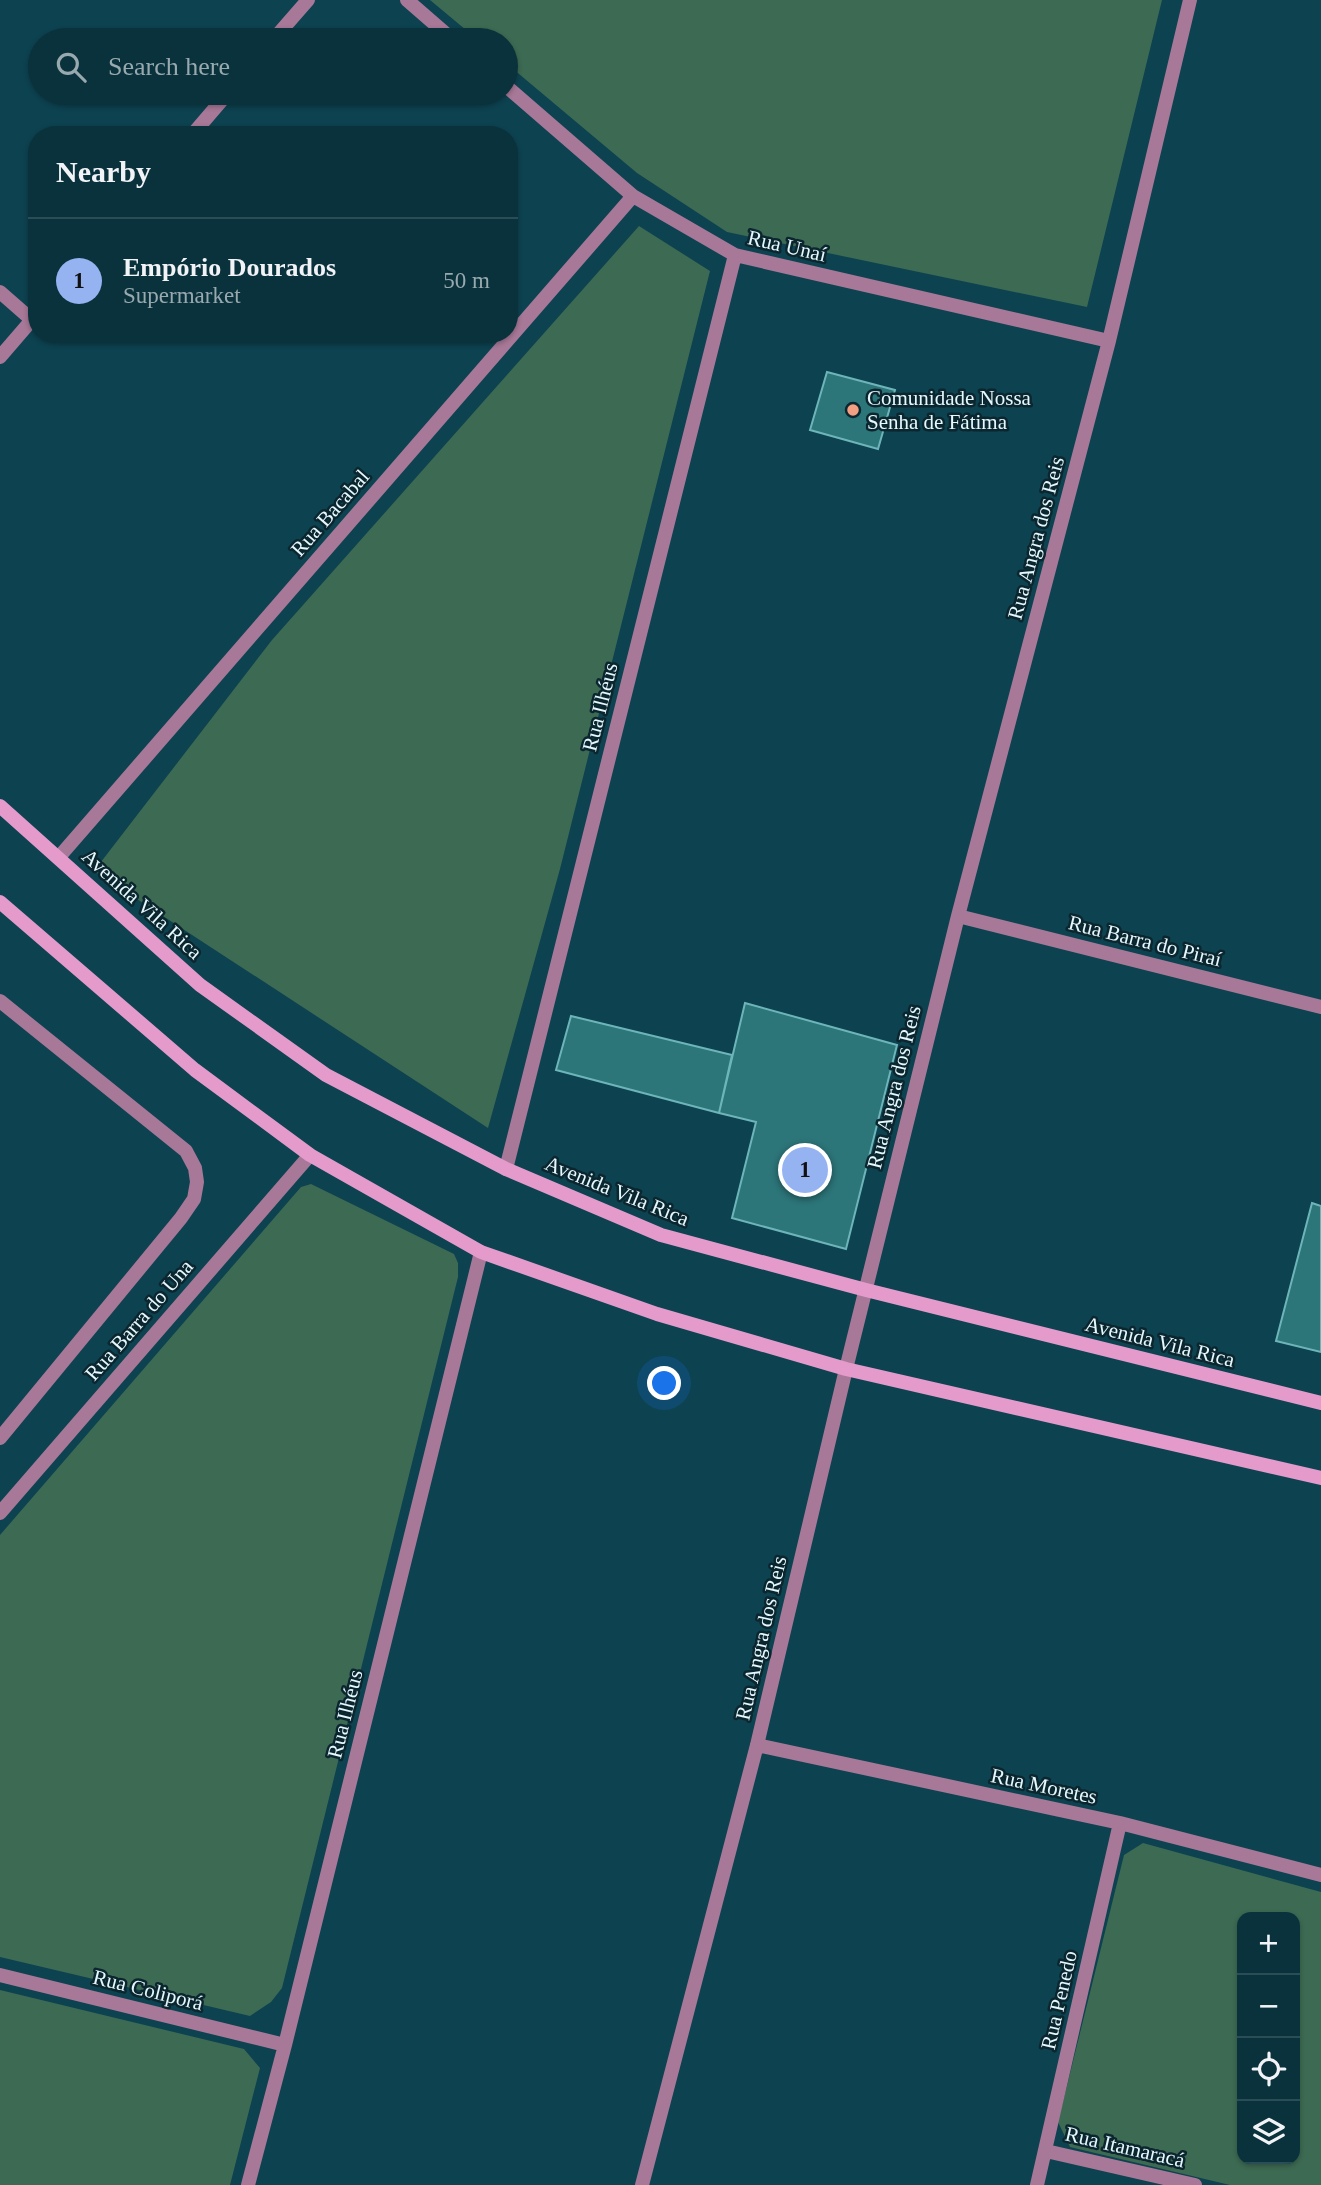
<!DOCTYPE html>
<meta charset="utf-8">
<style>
body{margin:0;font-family:Georgia,serif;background:#133a43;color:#f1f3f6}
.controls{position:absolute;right:21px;bottom:21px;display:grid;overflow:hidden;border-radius:14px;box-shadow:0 2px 5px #0004}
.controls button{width:63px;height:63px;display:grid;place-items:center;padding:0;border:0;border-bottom:2px solid #2a4d56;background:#0a323c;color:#f1f3f6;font:35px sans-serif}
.you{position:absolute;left:665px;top:1384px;width:24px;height:24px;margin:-18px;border:5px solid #fff;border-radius:50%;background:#1a73e8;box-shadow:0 0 0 10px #1a73e833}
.badge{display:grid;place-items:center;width:46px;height:46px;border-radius:50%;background:#95b2f1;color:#111;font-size:23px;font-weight:700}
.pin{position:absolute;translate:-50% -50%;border:4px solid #fff;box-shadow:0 2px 7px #0006}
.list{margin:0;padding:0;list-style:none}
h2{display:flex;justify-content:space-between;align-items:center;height:91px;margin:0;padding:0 28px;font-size:30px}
h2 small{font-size:23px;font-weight:400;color:#99aaaf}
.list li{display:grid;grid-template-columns:46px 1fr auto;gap:21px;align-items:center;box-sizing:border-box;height:126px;padding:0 28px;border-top:2px solid #2a4d56}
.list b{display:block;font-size:26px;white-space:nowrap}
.list p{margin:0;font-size:23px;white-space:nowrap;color:#99aaaf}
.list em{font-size:23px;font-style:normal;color:#99aaaf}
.icon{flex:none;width:38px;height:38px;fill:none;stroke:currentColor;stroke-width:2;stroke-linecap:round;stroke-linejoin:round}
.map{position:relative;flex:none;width:1321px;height:2185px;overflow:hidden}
.search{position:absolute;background:#0a323c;box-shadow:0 2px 5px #0004;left:28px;top:28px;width:490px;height:77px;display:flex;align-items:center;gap:18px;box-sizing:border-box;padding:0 24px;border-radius:38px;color:#99aaaf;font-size:26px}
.panel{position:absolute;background:#0a323c;box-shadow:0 2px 5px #0004;left:28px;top:126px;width:490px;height:217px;border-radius:28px}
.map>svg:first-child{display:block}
.green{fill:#3d6a53;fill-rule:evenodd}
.building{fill:#2c7579;stroke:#6db5b9;stroke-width:2}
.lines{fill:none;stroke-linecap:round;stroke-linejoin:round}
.lane{stroke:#a77897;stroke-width:14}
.street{stroke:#a77897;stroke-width:14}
.secondary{stroke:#e49acb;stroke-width:14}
.poi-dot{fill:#f39f82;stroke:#0b262e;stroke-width:2.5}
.labels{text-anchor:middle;stroke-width:5;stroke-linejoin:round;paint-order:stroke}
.street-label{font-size:21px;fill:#e5f8fe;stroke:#0b262e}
.poi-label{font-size:21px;fill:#e5f8fe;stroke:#0b262e;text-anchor:start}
</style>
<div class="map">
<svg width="1321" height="2185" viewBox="0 0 1321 2185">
<rect width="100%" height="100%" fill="#0d4250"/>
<path class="green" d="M430,0h732l-75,307 -360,-75 -90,-59 -131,-110v-23h-28z
M639,226l71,45 -150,598 -72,259 -394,-257 178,-231z
M311,1184l143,70 4,9v14l-176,711 -11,14 -21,14 -250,-59v-422l301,-348z
M1143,1843l178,49v293h-91l-160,-38 -12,-25 66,-267zM1242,1917h53v242h-53z
M0,1990l244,59 16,19 -30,117h-230z"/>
<path class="building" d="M827,372l68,18 -17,59 -68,-19z
M745,1003l152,42 -51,204 -114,-31 24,-96 -37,-9z
M571,1016l161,39 -13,58 -163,-43z
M1312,1203l9,3v146l-45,-11z"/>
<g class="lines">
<path class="lane" d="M0,1001l186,150 9,17 2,14 -3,17 -13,19 -181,220"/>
<path class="street" d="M407,0l46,40
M273,40l35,-40
M506,86l127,110 102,59 374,86
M192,135l36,-42
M0,292l32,28
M0,357l37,-43
M59,857l574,-661
M958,916l363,91
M506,1169l229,-914
M0,1513l310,-358
M757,1745l363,78 201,52
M0,1975l285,70
M1046,2151l149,34
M248,2185l37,-140 196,-793
M642,2185l115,-440 89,-376 112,-453 151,-575 81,-341
M1037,2185l83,-362"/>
<path class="secondary" d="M0,806l200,179 126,90 180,94 155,66 205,55 455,113
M0,902l195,168 115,85 171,97 176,62 189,55 475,109"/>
</g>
<circle class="poi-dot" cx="853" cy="410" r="7"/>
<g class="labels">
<g class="street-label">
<text transform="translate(787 246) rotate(13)" y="7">Rua Unaí</text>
<text transform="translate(330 513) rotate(-49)" y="7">Rua Bacabal</text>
<text transform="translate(1036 538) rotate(-75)" y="7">Rua Angra dos Reis</text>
<text transform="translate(600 707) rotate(-76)" y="7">Rua Ilhéus</text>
<text transform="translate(142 904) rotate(42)" y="7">Avenida Vila Rica</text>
<text transform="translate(1145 941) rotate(14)" y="7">Rua Barra do Piraí</text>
<text transform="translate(894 1087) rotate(-76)" y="7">Rua Angra dos Reis</text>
<text transform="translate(617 1191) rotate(22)" y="7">Avenida Vila Rica</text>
<text transform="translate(139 1320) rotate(-49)" y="7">Rua Barra do Una</text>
<text transform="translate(1160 1342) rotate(14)" y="7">Avenida Vila Rica</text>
<text transform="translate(761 1638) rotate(-77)" y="7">Rua Angra dos Reis</text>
<text transform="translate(345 1714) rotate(-76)" y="7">Rua Ilhéus</text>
<text transform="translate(1044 1786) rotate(12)" y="7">Rua Moretes</text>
<text transform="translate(148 1990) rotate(14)" y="7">Rua Coliporá</text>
<text transform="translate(1059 2000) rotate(-77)" y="7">Rua Penedo</text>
<text transform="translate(1125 2147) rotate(13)" y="7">Rua Itamaracá</text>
</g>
<g class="poi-label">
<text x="867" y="405">Comunidade Nossa<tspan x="867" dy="24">Senha de Fátima</tspan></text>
</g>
</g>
</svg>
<div class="controls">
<button>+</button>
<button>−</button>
<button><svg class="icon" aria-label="locate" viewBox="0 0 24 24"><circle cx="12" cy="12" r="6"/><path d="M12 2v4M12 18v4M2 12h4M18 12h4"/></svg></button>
<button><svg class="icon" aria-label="layers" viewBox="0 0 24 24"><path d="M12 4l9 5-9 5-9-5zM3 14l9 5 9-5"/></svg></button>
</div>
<div class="you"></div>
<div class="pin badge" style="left:805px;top:1170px">1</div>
<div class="search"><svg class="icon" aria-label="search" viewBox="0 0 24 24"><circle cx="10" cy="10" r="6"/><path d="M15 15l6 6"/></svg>Search here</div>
<section class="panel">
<h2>Nearby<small></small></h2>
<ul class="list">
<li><span class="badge">1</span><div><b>Empório Dourados</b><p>Supermarket</p></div><em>50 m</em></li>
</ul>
</section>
</div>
